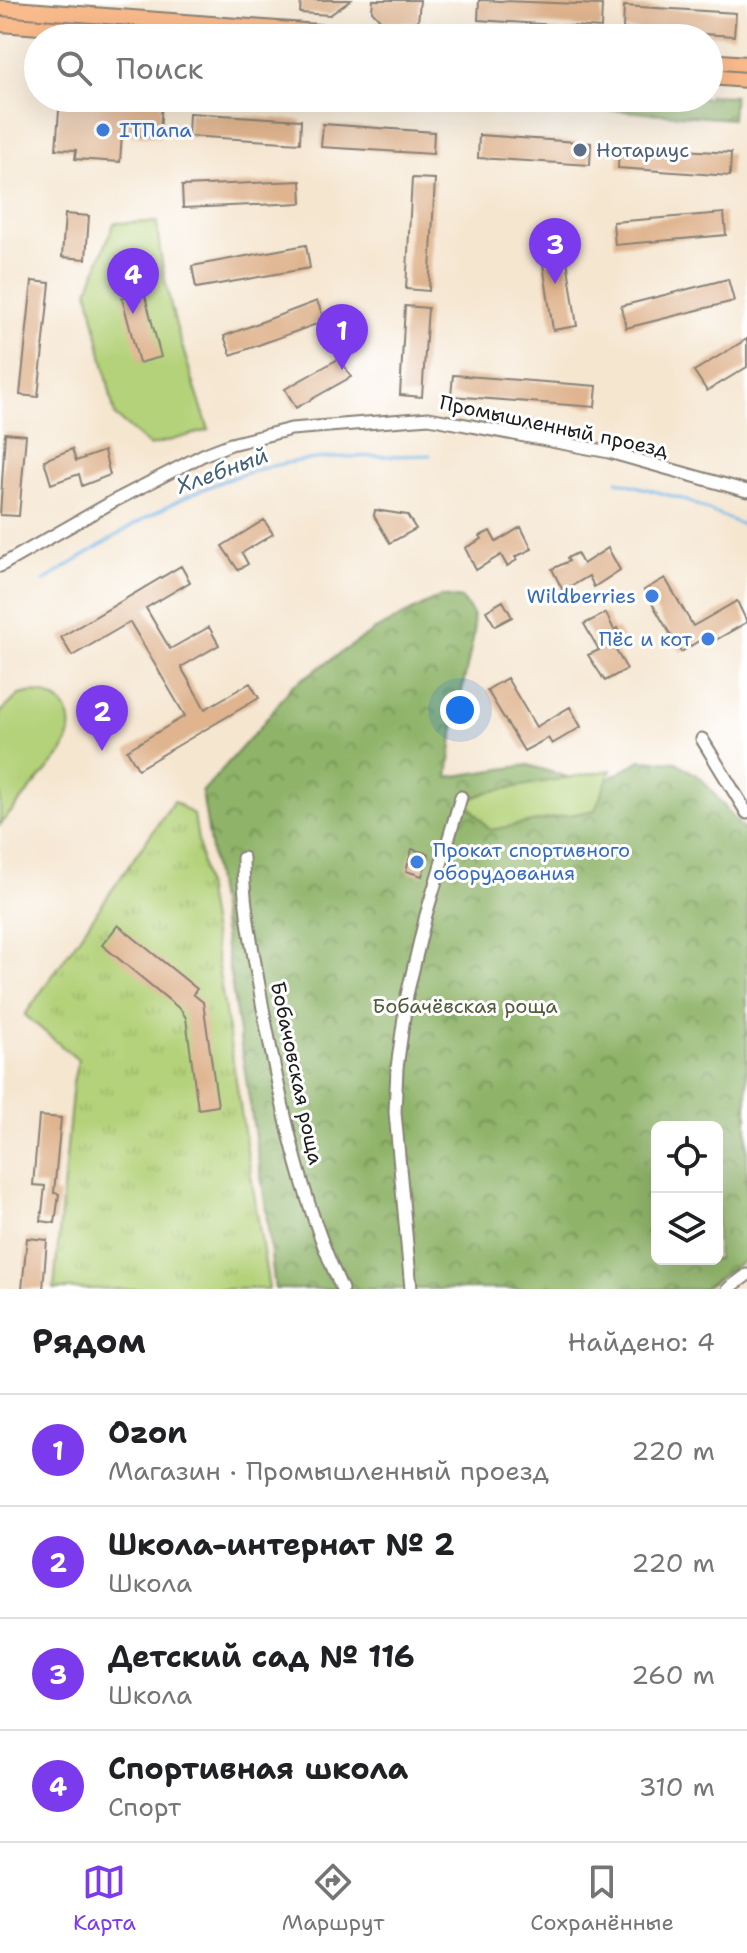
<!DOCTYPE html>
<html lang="ru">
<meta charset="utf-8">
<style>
body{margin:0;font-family:"Shantell Sans",sans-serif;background:#f2f2f2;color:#202124}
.controls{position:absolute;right:24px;bottom:24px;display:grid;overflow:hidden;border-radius:12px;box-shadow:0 8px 32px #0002}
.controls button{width:72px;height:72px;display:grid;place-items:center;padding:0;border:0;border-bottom:2px solid #e0e0e0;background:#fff;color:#202124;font:40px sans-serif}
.you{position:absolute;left:460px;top:710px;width:28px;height:28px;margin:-20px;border:6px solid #fff;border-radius:50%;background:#1a73e8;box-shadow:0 0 0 12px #1a73e833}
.badge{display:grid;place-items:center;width:52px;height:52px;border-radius:50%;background:#7c3aed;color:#fff;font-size:26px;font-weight:700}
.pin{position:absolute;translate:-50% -66px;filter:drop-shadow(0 2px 4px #0008)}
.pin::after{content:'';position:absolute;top:42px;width:28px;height:24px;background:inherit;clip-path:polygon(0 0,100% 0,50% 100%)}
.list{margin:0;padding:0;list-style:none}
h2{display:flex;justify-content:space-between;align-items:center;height:104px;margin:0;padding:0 32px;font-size:34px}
h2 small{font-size:26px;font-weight:400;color:#757577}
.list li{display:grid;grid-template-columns:52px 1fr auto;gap:24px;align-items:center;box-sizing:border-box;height:112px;padding:0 32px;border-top:2px solid #e0e0e0}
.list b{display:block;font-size:30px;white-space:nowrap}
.list p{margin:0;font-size:26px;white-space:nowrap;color:#757577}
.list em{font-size:26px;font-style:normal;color:#757577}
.icon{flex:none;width:44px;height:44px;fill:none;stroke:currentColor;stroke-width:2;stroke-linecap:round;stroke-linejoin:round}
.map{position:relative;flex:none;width:747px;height:1289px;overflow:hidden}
.search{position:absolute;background:#fff;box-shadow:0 8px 32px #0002;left:24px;right:24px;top:24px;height:88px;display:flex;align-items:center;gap:20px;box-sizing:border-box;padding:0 28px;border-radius:44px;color:#757577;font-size:30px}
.sheet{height:552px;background:#fff}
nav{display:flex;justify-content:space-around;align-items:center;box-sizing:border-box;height:112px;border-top:2px solid #e0e0e0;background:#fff;font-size:22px;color:#757577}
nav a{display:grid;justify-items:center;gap:4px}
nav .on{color:#7c3aed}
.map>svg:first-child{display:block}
.grass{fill:url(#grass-tufts);stroke:#68774a;stroke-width:2}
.forest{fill:url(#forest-crowns);stroke:#566842;stroke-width:2;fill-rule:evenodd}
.green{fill:#b4d279;stroke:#68774a;stroke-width:2}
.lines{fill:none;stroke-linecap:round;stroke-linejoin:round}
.stream{stroke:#70b6e7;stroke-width:3}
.building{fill:#dfb48e}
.minor-casing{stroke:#888176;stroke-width:15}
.major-casing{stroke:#888176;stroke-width:18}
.minor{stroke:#fff;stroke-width:11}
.major{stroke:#fabb8c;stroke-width:14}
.shop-dot{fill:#3f7fe0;stroke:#fff;stroke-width:3}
.service-dot{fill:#5c6f8a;stroke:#fff;stroke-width:3}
.labels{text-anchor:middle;stroke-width:6;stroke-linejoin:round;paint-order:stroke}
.shop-label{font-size:20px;fill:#366cbe;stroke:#fff;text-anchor:start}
.service-label{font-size:20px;fill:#4e5e75;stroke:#fff;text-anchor:start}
.street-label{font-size:20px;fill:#1c1c1c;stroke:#fff}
.park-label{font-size:20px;fill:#515c3d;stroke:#fff}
.water-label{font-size:22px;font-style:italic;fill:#426177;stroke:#fff}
</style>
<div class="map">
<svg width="747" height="1289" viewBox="0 0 747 1289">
<defs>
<pattern id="grass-tufts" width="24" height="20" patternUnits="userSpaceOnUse" patternTransform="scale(2)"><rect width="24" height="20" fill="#b4d279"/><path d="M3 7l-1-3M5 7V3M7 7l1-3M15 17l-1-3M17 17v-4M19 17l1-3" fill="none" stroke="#9ab468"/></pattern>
<pattern id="forest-crowns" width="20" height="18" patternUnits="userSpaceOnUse" patternTransform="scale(2)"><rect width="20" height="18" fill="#8fb469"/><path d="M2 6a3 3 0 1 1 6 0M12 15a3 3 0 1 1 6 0" fill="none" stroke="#749256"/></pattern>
</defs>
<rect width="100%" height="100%" fill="#fff"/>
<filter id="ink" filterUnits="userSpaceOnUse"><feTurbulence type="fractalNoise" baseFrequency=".0125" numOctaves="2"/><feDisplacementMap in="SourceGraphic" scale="16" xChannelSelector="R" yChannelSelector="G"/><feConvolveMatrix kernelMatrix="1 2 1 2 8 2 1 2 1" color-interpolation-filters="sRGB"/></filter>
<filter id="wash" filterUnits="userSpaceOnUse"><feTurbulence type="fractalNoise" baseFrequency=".006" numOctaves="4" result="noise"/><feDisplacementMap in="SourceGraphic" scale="32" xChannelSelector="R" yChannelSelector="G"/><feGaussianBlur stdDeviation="1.8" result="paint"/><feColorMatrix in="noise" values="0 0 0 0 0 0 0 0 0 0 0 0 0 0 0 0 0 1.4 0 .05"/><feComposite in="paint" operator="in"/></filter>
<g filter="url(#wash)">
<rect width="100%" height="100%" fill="#f5e6d0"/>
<path class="grass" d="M174,801l20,14 75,474h-215l19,-207 5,-22 -53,-45z"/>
<path class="forest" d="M709,95l25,1 -2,23 -263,-19 1,-2h239z
M441,596l21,3 11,15 1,20 -20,94 -6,49 80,-12 69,21 44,-26 35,2 25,16 46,56v425l-44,30h-428l-10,-87 -63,-410 58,-65 32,-41 81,-55zM657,1127h60v132h-60z"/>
<path class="green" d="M157,222c5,72 30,140 52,208l-59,16 -35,-30 -27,-126 26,-67z
M33,692c35,4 47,30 29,61l-62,72v-112l19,-18z
M611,770l-16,40 -105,20 -25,-29 23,-9z"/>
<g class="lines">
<path class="stream" d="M617,481l66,18 64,28
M44,581c71,-45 145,-96 228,-115 51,-12 107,-9 158,-11"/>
</g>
<g id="blocks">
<path class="building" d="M301,0h50l-21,15 -30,-2z
M373,0h47l-2,23 -36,-1 -10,-11z
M479,0l123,5 -1,23 -123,-8z
M624,6l112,7 -2,23 -111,-7z
M60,98h102l-2,39 -38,-3 -2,28 -45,-3 1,-9 -20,-1z
M189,113l112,7 -1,23 -112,-7z
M323,124l111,8 -1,22 -112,-7z
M479,135l112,8 -1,22 -112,-7z
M619,146l112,7 -1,23 -112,-8z
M412,178l23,1 -6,112 -23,-2z
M301,181l1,22 -119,5 -1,-22z
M724,213l2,22 -111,10 -2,-23z
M65,214l24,2 -3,43 -24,-2z
M306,245l4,23 -114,20 -4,-22z
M567,260l10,66 -24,4 -10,-66z
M728,279l6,22 -108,27 -5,-22z
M32,281l18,2 -12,114 -18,-2z
M144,292l17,65 -22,6 -17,-65z
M317,301l8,20 -94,34 -7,-19z
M405,306l23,2 -6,89 -22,-2z
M747,339v28l-40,24 -13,-20z
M340,358l11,19 -55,31 -11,-19z
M453,375l144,11 -2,21 -144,-11z
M5,433l21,2 -7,81 -19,-1z
M72,449l4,12 28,-10 6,24 -28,11 -3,-12 -28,10 -7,-24z
M375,510l32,5 9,14 -26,14 -16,-27z
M264,520l9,14 -31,19 6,11 -10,6 -16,-24z
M521,527l11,22 -17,8 2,3 -10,6 -6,-11 -25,15 -11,-22 17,-9 -2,-3 10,-5 6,11z
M608,548l12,22 -26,17 -5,-11 -26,15 -11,-22 17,-8 -2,-3 10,-5 6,11z
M181,566l9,16 -44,26 24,41 39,-22 10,18 -38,22 24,42 45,-26 9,15 -121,71 -11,-19 58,-34 -55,-94 -58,34 -11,-19z
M665,578l28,48 44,-25 10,21 -38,22 -4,-7 -24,15 -37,-62z
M503,601l9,16 -17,9 -9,-15z
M606,613l8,17 3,-2 6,10 -11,6 15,25 -22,12 -17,-26 11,-5 -15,-26z
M507,678l29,49 34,-20 11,20 -29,17 -4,-6 -24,13 -37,-61z
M412,849l17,5 -7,22 -16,-5z
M118,925l79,64 -4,5 10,8 15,104 -20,3 -12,-91 -5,-8 -79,-65z
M39,1116l22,2 -7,75 5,1 -4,29 -14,-2 4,-35 -12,-1z
M27,1238l20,2 -4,49h-21z"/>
</g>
</g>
<g filter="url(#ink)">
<use href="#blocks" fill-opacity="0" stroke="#888176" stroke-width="2"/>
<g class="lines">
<defs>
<path id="minor" d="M0,566l114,-65 91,-47 26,-10 60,-15 138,-11 180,34 138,39
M702,739l45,74
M243,858c0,50 11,96 19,145 18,97 38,196 80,286
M411,1289l-16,-177 2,-44 10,-73 19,-80 35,-118
M728,1289l19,-14"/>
<path id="major" d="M0,8l399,30
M0,24l188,14
M709,61l38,3
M709,77l38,3"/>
</defs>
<use href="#minor" class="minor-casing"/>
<use href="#major" class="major-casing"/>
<use href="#minor" class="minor"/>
<use href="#major" class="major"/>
</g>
</g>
<g class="shop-dot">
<circle cx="103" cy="130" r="8"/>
<circle cx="652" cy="596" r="8"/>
<circle cx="708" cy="639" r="8"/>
<circle cx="417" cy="862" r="8"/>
</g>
<circle class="service-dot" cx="580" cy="150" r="8"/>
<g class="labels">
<g class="shop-label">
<text x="119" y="137">ITПапа</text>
<text x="636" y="603" text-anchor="end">Wildberries</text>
<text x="692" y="646" text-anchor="end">Пёс и кот</text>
<text x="433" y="857">Прокат спортивного<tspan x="433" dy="23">оборудования</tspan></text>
</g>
<g class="service-label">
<text x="596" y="157">Нотариус</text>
</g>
<g class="street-label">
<text transform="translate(554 426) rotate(12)" y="7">Промышленный проезд</text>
<text transform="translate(297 1073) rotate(78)" y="7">Бобачовская роща</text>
</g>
<g class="park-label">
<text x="465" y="1013">Бобачёвская роща</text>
</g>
<g class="water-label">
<text transform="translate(222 470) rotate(-20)" y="8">Хлебный</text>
</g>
</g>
</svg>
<div class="controls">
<button><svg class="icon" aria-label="locate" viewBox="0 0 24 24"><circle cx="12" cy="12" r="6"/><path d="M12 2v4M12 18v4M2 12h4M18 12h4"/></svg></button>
<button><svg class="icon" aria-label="layers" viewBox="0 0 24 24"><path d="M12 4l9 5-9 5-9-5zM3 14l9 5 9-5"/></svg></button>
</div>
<div class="you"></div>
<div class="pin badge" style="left:342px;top:370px">1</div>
<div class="pin badge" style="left:102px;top:751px">2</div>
<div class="pin badge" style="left:555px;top:284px">3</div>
<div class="pin badge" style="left:133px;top:314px">4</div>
<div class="search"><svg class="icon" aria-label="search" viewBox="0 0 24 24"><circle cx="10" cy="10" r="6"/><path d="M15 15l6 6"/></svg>Поиск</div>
</div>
<section class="sheet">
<h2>Рядом<small>Найдено: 4</small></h2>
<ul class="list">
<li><span class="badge">1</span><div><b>Ozon</b><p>Магазин · Промышленный проезд</p></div><em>220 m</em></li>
<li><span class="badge">2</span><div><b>Школа-интернат № 2</b><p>Школа</p></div><em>220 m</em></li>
<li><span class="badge">3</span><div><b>Детский сад № 116</b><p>Школа</p></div><em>260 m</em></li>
<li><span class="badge">4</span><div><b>Спортивная школа</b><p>Спорт</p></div><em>310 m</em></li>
</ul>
</section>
<nav>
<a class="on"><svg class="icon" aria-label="map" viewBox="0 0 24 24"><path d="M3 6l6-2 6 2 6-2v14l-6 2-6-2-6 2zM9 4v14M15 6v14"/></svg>Карта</a>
<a><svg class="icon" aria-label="directions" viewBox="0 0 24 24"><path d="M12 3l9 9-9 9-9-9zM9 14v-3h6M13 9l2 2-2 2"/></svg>Маршрут</a>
<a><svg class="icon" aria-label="saved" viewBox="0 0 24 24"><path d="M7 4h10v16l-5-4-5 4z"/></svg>Сохранённые</a>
</nav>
